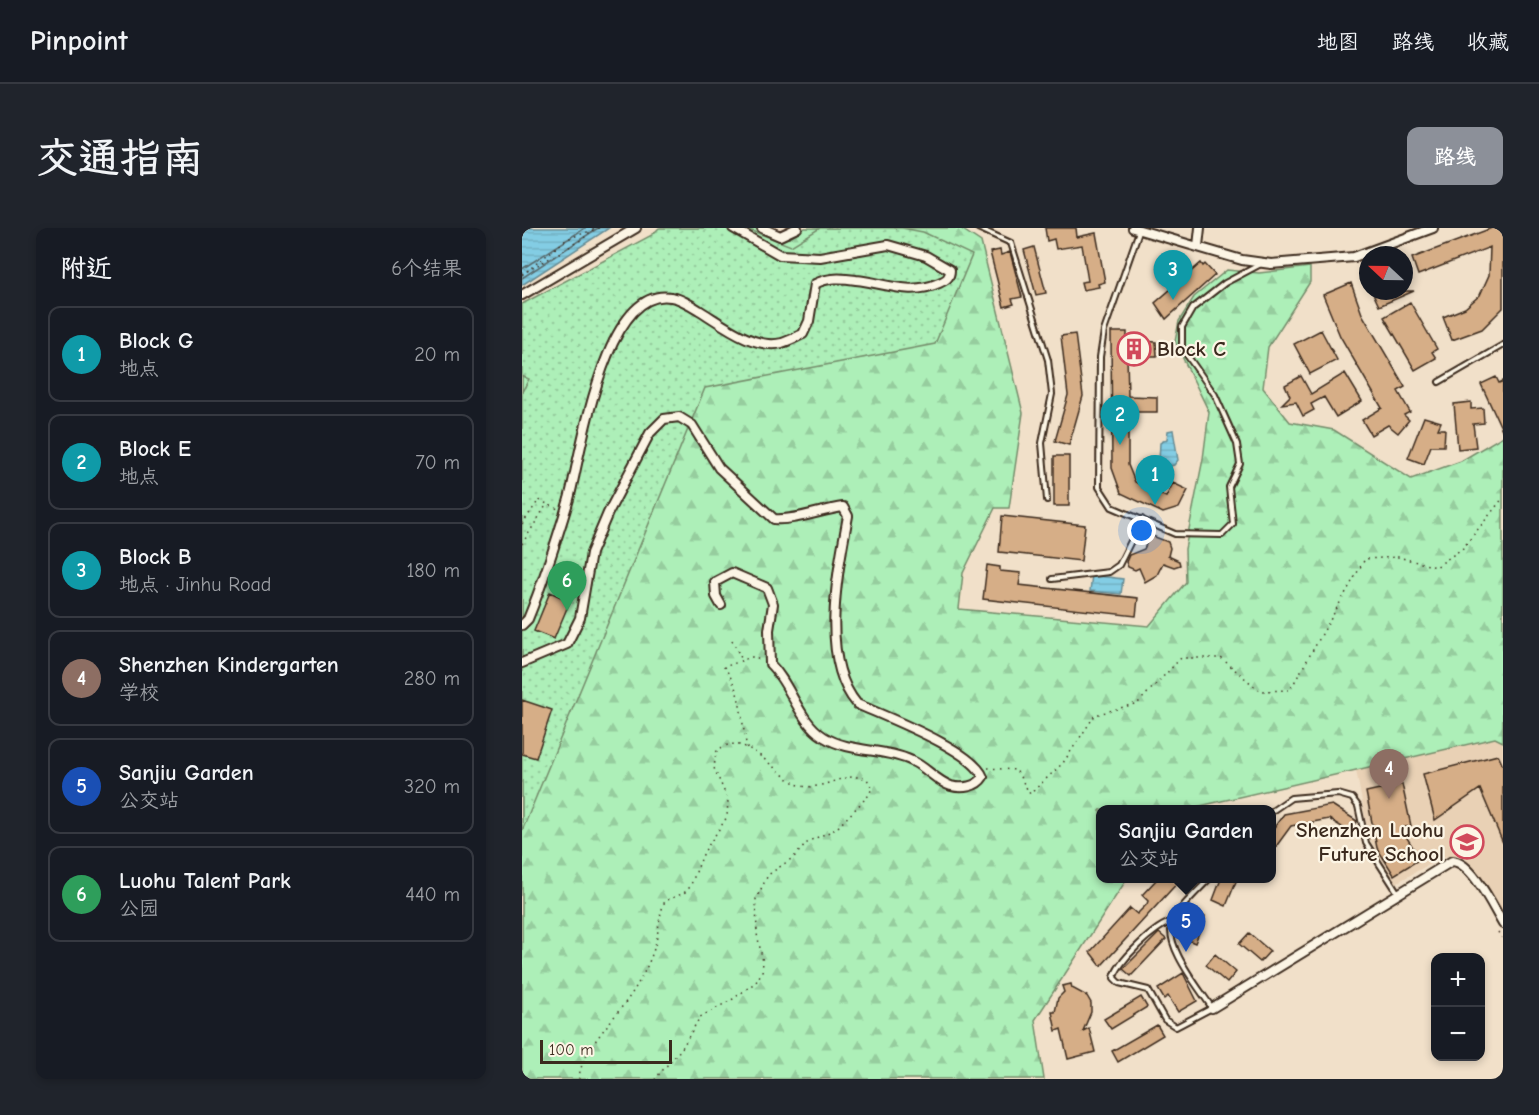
<!DOCTYPE html>
<html lang="zh">
<meta charset="utf-8">
<style>
body{margin:0;font-family:"Comic Neue","LXGW WenKai TC",sans-serif;background:#20242c;color:#f1f3f6}
.controls{position:absolute;right:18px;bottom:18px;display:grid;overflow:hidden;border-radius:12px;box-shadow:0 3px 9px #0003}
.controls button{width:54px;height:54px;display:grid;place-items:center;padding:0;border:0;border-bottom:2px solid #363941;background:#171b24;color:#f1f3f6;font:30px sans-serif}
.compass{position:absolute;left:837px;top:18px;width:54px;height:54px;border-radius:50%;background:#171b24;box-shadow:0 3px 9px #0003;rotate:292deg}
.scale{position:absolute;left:18px;bottom:15px;width:132px;box-sizing:border-box;padding-left:6px;border:3px solid #3b2a1e;border-top:0;font-size:16px;line-height:21px;white-space:nowrap;color:#3b2a1e;-webkit-text-stroke:4px #fcf5e5;paint-order:stroke}
.you{position:absolute;left:620px;top:303px;width:21px;height:21px;margin:-15px;border:4px solid #fff;border-radius:50%;background:#1a73e8;box-shadow:0 0 0 9px #1a73e833}
.badge{display:grid;place-items:center;width:39px;height:39px;border-radius:50%;background:#8c9099;color:#fff;font-size:20px;font-weight:700}
.pin{position:absolute;translate:-50% -50px;filter:drop-shadow(0 2px 3px #0008)}
.pin::after{content:'';position:absolute;top:32px;width:21px;height:18px;background:inherit;clip-path:polygon(0 0,100% 0,50% 100%)}
.popup{position:absolute;left:574px;top:577px;width:180px;height:78px;box-sizing:border-box;display:grid;place-content:center;border-radius:12px;background:#171b24;filter:drop-shadow(0 2px 4px #0005);font-size:20px;white-space:nowrap;color:#9ea1a6}
.popup b{font-size:22px;color:#f1f3f6}
.popup::after{content:'';position:absolute;left:50%;top:100%;margin-left:-12px;border:12px solid transparent;border-top-color:#171b24}
.list{margin:0;padding:0;list-style:none}
h2{display:flex;justify-content:space-between;align-items:center;height:78px;margin:0;padding:0 24px;font-size:26px}
h2 small{font-size:20px;font-weight:400;color:#9ea1a6}
.list li{display:grid;grid-template-columns:39px 1fr auto;gap:18px;align-items:center;box-sizing:border-box;height:96px;margin:0 12px 12px;padding:0 12px;border:2px solid #363941;border-radius:12px}
.list b{display:block;font-size:22px;white-space:nowrap}
.list p{margin:0;font-size:20px;white-space:nowrap;color:#9ea1a6}
.list em{font-size:20px;font-style:normal;color:#9ea1a6}
.map{position:relative;flex:none;width:981px;height:851px;overflow:hidden;border-radius:12px}
header{display:flex;align-items:center;gap:36px;box-sizing:border-box;height:84px;padding:0 30px;background:#171b24;border-bottom:2px solid #363941}
header strong{font-size:28px}
nav{display:flex;gap:33px;margin-inline-start:auto;font-size:21px}
.intro{display:flex;align-items:center;justify-content:space-between;box-sizing:border-box;height:144px;padding:0 36px}
h1{margin:0;font-size:42px}
.button{padding:15px 27px;border-radius:12px;background:#8c9099;color:#fff;font-size:21px;font-weight:700}
main{display:flex;gap:36px;padding:0 36px}
aside{flex:1;background:#171b24;border-radius:12px;box-shadow:0 3px 9px #0003}
.map>svg:first-child{display:block}
.built{fill:#e9d1b5}
.forest{fill:url(#forest-firs);stroke:#748c6b;stroke-width:1.5}
.park{fill:url(#park-dots);stroke:#748c6b;stroke-width:1.5}
.water{fill:url(#water-rules);stroke:#668c95;stroke-width:1.5}
.lines{fill:none;stroke-linecap:round;stroke-linejoin:round}
.shore{stroke:#586b6d;stroke-width:1.5}
.building{fill:#d6ae87;stroke:#3b2a1e;stroke-width:1.5}
.lane-casing{stroke:#3b2a1e;stroke-width:8}
.street-casing{stroke:#3b2a1e;stroke-width:12}
.path{stroke:#3b2a1e;stroke-width:1.5;stroke-dasharray:1.5 4.5;stroke-linecap:butt}
.lane{stroke:#fcf5e5;stroke-width:4}
.street{stroke:#fcf5e5;stroke-width:8}
.path-bridge{stroke:#3b2a1e;stroke-width:1.5;stroke-dasharray:1.5 4.5;stroke-linecap:butt}
.labels{text-anchor:middle;stroke-width:4.5;stroke-linejoin:round;paint-order:stroke}
.poi-label{font-size:21px;font-weight:bold;fill:#3b2a1e;stroke:#fcf5e5;text-anchor:start}
</style>
<header>
<strong>Pinpoint</strong>
<nav><a>地图</a><a>路线</a><a>收藏</a></nav>
</header>
<div class="intro"><h1>交通指南</h1><a class="button">路线</a></div>
<main>
<aside>
<h2>附近<small>6个结果</small></h2>
<ul class="list">
<li><span class="badge" style="background:#0f9aa8">1</span><div><b>Block G</b><p>地点</p></div><em>20 m</em></li>
<li><span class="badge" style="background:#0f9aa8">2</span><div><b>Block E</b><p>地点</p></div><em>70 m</em></li>
<li><span class="badge" style="background:#0f9aa8">3</span><div><b>Block B</b><p>地点 · Jinhu Road</p></div><em>180 m</em></li>
<li><span class="badge" style="background:#8d6e63">4</span><div><b>Shenzhen Kindergarten</b><p>学校</p></div><em>280 m</em></li>
<li><span class="badge" style="background:#1a4fb4">5</span><div><b>Sanjiu Garden</b><p>公交站</p></div><em>320 m</em></li>
<li><span class="badge" style="background:#2e9e5b">6</span><div><b>Luohu Talent Park</b><p>公园</p></div><em>440 m</em></li>
</ul>
</aside>
<div class="map">
<svg width="981" height="851" viewBox="0 0 981 851">
<defs>
<pattern id="forest-firs" width="22" height="20" patternUnits="userSpaceOnUse" patternTransform="scale(1.5)"><rect width="22" height="20" fill="#adefb8"/><path d="M5 1l3.5 6h-7zM16 11l3.5 6h-7z" fill="#96cd9e"/></pattern>
<pattern id="park-dots" width="8" height="8" patternUnits="userSpaceOnUse" patternTransform="scale(1.5)"><rect width="8" height="8" fill="#adefb8"/><path d="M2 2h.1M6 6h.1" fill="none" stroke="#96cd9e" stroke-width="1.8" stroke-linecap="round"/></pattern>
<pattern id="water-rules" width="6" height="5" patternUnits="userSpaceOnUse" patternTransform="scale(1.5)"><rect width="6" height="5" fill="#83cde4"/><path d="M0 2.5h6" fill="none" stroke="#72b0c3"/></pattern>
</defs>
<rect width="100%" height="100%" fill="#f1e0c9"/>
<filter id="ink" filterUnits="userSpaceOnUse"><feTurbulence type="fractalNoise" baseFrequency=".0167" numOctaves="2"/><feDisplacementMap in="SourceGraphic" scale="12" xChannelSelector="R" yChannelSelector="G"/><feConvolveMatrix kernelMatrix="1 2 1 2 8 2 1 2 1" color-interpolation-filters="sRGB"/></filter>
<g filter="url(#ink)">
<path class="built" d="M973,510l8,4v180l-34,-56 -11,-11 -16,2 -46,26 -27,-45 -13,-68z"/>
<path class="forest" d="M149,0h85l18,11 16,-1 15,-10h155l21,14 42,171 -14,95h-14l-32,65 -4,36 190,17 37,-44 -1,-33 18,-90 6,-47 -34,-70 4,-21 15,-24 33,-27 32,3 51,-6v15l-42,65 -5,41 27,34 44,8 77,49 50,-18 42,-25v306l-8,-4 -308,71 -87,1v68l27,1 -92,141 9,59h-522v-774z"/>
<path class="park" d="M137,0h86l46,18 29,-18h82l21,4 49,23 -37,89 -230,44 -183,443v-439l7,-13 -7,-3v-72l130,-69z"/>
<path class="water" d="M0,0h87l-87,57z
M651,202l5,30 -4,5 -6,2 -9,-6 1,-18 7,-4 1,-8z
M570,347l31,4 -2,15 -31,-3z"/>
<g class="lines">
<path class="shore" d="M0,41l63,-41
M0,50l76,-50"/>
</g>
<path class="building" d="M523,0h31l1,9 19,-4 9,49 -7,2 1,3 -16,3 -2,-8 7,-1 -6,-36 -26,4 -2,-10 -7,2z
M970,0h11v80l-21,21 -30,11 -9,-23 22,-9 15,-13 9,-20 1,-28 -72,28 -6,-17z
M512,19l12,46 -10,2 -12,-45z
M478,22l1,5 9,-3 12,45 -10,2 2,5 -10,3 -14,-55z
M679,35l2,3 2,-2 10,11 -49,44 -11,-16z
M829,55l11,31 43,73 -7,4 12,21 -6,3 5,5 -11,13 -10,-8 -17,10 -9,-15 20,-12 -42,-72 -17,-41z
M850,63h42l-35,15z
M888,74l27,47 -5,3 4,6 -21,12 -31,-53z
M799,102l16,30 -27,14 -16,-30z
M589,104h16v8l29,2 1,14h-30l1,40 29,1v15h-29v53l7,17 31,15 7,-14 15,7 -9,18 -16,5 -42,-20 -9,-25z
M553,106l8,62 -14,49 -14,-4 13,-46 -7,-59z
M823,145l17,28 -26,16 -12,-20 -13,7 3,6 -11,6 -7,-14 -14,2 8,-8 -5,-11 16,-9 10,18z
M974,149l3,6 4,-2v51l-22,-48z
M949,174v7l12,-1 1,15 -11,1 3,23 -18,2 -4,-45z
M902,189l17,5 -3,7h7l-1,17h-13l-7,18 -16,-6z
M532,228h15v50h-15z
M480,288l83,9 -4,36 -82,-9z
M628,307l18,7 2,6 -2,8 11,5 1,4 -6,2 -11,-4 -6,12 -12,7 -6,-14 -4,2 -7,-3 -2,-5 3,-7 15,-6z
M465,337l13,2v4l21,2 -2,12 119,13 -2,18 -153,-17z
M28,364l20,9 -16,38 -20,-8z
M0,472l30,10 -16,48 -14,-4z
M976,527l5,11v77l-23,-54 -45,31 -12,-46z
M880,556l9,42 -10,2 19,31 -26,16 -17,-27 -11,-56z
M810,577l25,16 -7,11 -21,-13 -38,7 -19,26v-22l12,-16z
M635,651h24l-80,87 -11,-14 40,-44 7,6 10,-10 1,-3 -6,-6z
M699,651h16l-11,27 -13,-6z
M670,683l13,6 -10,26 -14,-6z
M637,705l7,6 -35,37 -8,-7z
M727,705l21,18 -10,11 -21,-18z
M693,726l21,18 -9,11 -21,-18z
M661,745l14,28 -19,11 -10,-16 -4,3 -6,-10z
M549,756l1,4 15,8 4,7v9l-8,19 6,-3 6,24 -27,7 -7,-30 -5,2 -4,-19h3l3,-14 6,-6 -2,-6z
M619,769l6,10 -36,22 -7,-10z
M635,797l6,10 -45,27 -6,-11z"/>
<g class="lines">
<defs>
<path id="lane" d="M456,0l33,15 37,117 4,34 -10,49 5,57
M617,3l-35,100 -4,26 -1,130 13,20 63,27 47,1 11,-11 -4,-37 11,-23 -3,-20 -22,-49 -33,-47v-21l11,-19 32,-25 34,-18
M917,154l64,-37
M530,351l57,-7 10,-7 23,-46
M750,583l19,-13 47,-4 14,4 6,8 8,37 32,50
M650,694c-15,2 -56,41 -58,56l5,5 29,7 17,30 11,7 36,-19c-12,-19 -50,-64 -39,-87 8,-16 25,-30 37,-43"/>
<path id="street" d="M240,0l18,8 17,-8
M611,0l109,32 29,4 83,-7 79,-29
M676,18l2,-18
M0,67l114,-67
M0,397l6,-6c16,-39 29,-80 41,-120 12,-44 35,-214 102,-202 9,1 20,8 28,13 23,14 55,40 83,33 7,-2 14,-6 21,-9l6,-13 6,-37c13,-7 27,-6 41,-4 30,3 54,16 83,3 7,-3 11,-5 11,-13l-24,-14 -38,-11 -68,12 -40,-2 -47,-27
M0,435l45,-19 13,-26 11,-65 17,-40 42,-80 14,-14 15,-2 13,8 27,43 55,51c20,2 47,-9 69,-12l5,9c-10,55 -29,143 9,188 29,13 116,46 126,73 -6,10 -21,12 -32,9 -15,-5 -25,-19 -39,-25 -27,-13 -62,-8 -88,-24 -26,-16 -33,-53 -54,-73l-1,-34 4,-26 -6,-16 -35,-15 -17,9 1,14 5,9
M690,780l240,-147c20,1 41,46 51,63"/>
</defs>
<use href="#lane" class="lane-casing"/>
<use href="#street" class="street-casing"/>
<path class="path" d="M0,46l61,-35 11,-11
M0,296l17,-24 19,9
M0,316l25,-40
M210,412l9,18
M225,520c-6,-28 -5,-58 -23,-81l28,-10 8,3
M466,540l28,2 14,24 33,-31 32,-48 43,-12 43,-45h40l39,33 30,-1 75,-131 33,-2 38,10 27,-19 40,-50
M976,704l5,8
M57,851c1,-30 42,-65 58,-94 8,-13 15,-28 19,-43 3,-14 3,-28 9,-41l19,-8 6,-6 14,-35 23,-35 1,-17 -14,-32 2,-16c28,-27 60,25 83,33 23,8 44,-15 68,-6l5,9 -3,7 -33,34 -27,12 -15,16 -26,18 -12,24 1,35 6,28 -1,10 -6,10 -23,17 -33,18 -18,31 -27,31"/>
<use href="#lane" class="lane"/>
<use href="#street" class="street"/>
<path class="path-bridge" d="M0,47l45,-36 32,-11"/>
</g>
</g>
<defs>
<symbol id="building-ring" viewBox="-11 -11 22 22"><circle r="9.5" fill="#fcf5e5" stroke="#d1495b" stroke-width="1.5"/><path d="M-4-6H4V6H1V3H-1V6H-4ZM-2.5-4.3h1.7v1.8h-1.7ZM.8-4.3h1.7v1.8H.8ZM-2.5-1h1.7V.8h-1.7ZM.8-1h1.7V.8H.8Z" fill="#d1495b"/></symbol>
<symbol id="school-ring" viewBox="-11 -11 22 22"><circle r="9.5" fill="#fcf5e5" stroke="#d1495b" stroke-width="1.5"/><path d="M0-5L7-2L0 1L-7-2ZM-4 1L0 2.5L4 1V4Q0 6-4 4Z" fill="#d1495b"/></symbol>
</defs>
<g fill-rule="evenodd">
<use href="#building-ring" x="593" y="102" width="38" height="38"/>
<use href="#school-ring" x="926" y="595" width="38" height="38"/>
</g>
<g class="labels">
<g class="poi-label">
<text x="635" y="128">Block C</text>
<text x="922" y="609" text-anchor="end">Shenzhen Luohu<tspan x="922" dy="24">Future School</tspan></text>
</g>
</g>
</svg>
<div class="controls">
<button>+</button>
<button>−</button>
</div>
<svg class="compass" viewBox="-18 -18 36 36"><path d="M0-13l5 13h-10z" fill="#e53935"/><path d="M0 13l5-13h-10z" fill="#9ea1a6"/></svg>
<div class="scale">100 m</div>
<div class="you"></div>
<div class="pin badge" style="left:633px;top:277px;background:#0f9aa8">1</div>
<div class="pin badge" style="left:598px;top:217px;background:#0f9aa8">2</div>
<div class="pin badge" style="left:651px;top:72px;background:#0f9aa8">3</div>
<div class="pin badge" style="left:867px;top:571px;background:#8d6e63">4</div>
<div class="pin badge" style="left:664px;top:724px;background:#1a4fb4">5</div>
<div class="popup"><b>Sanjiu Garden</b>公交站</div>
<div class="pin badge" style="left:45px;top:383px;background:#2e9e5b">6</div>
</div>
</main>
